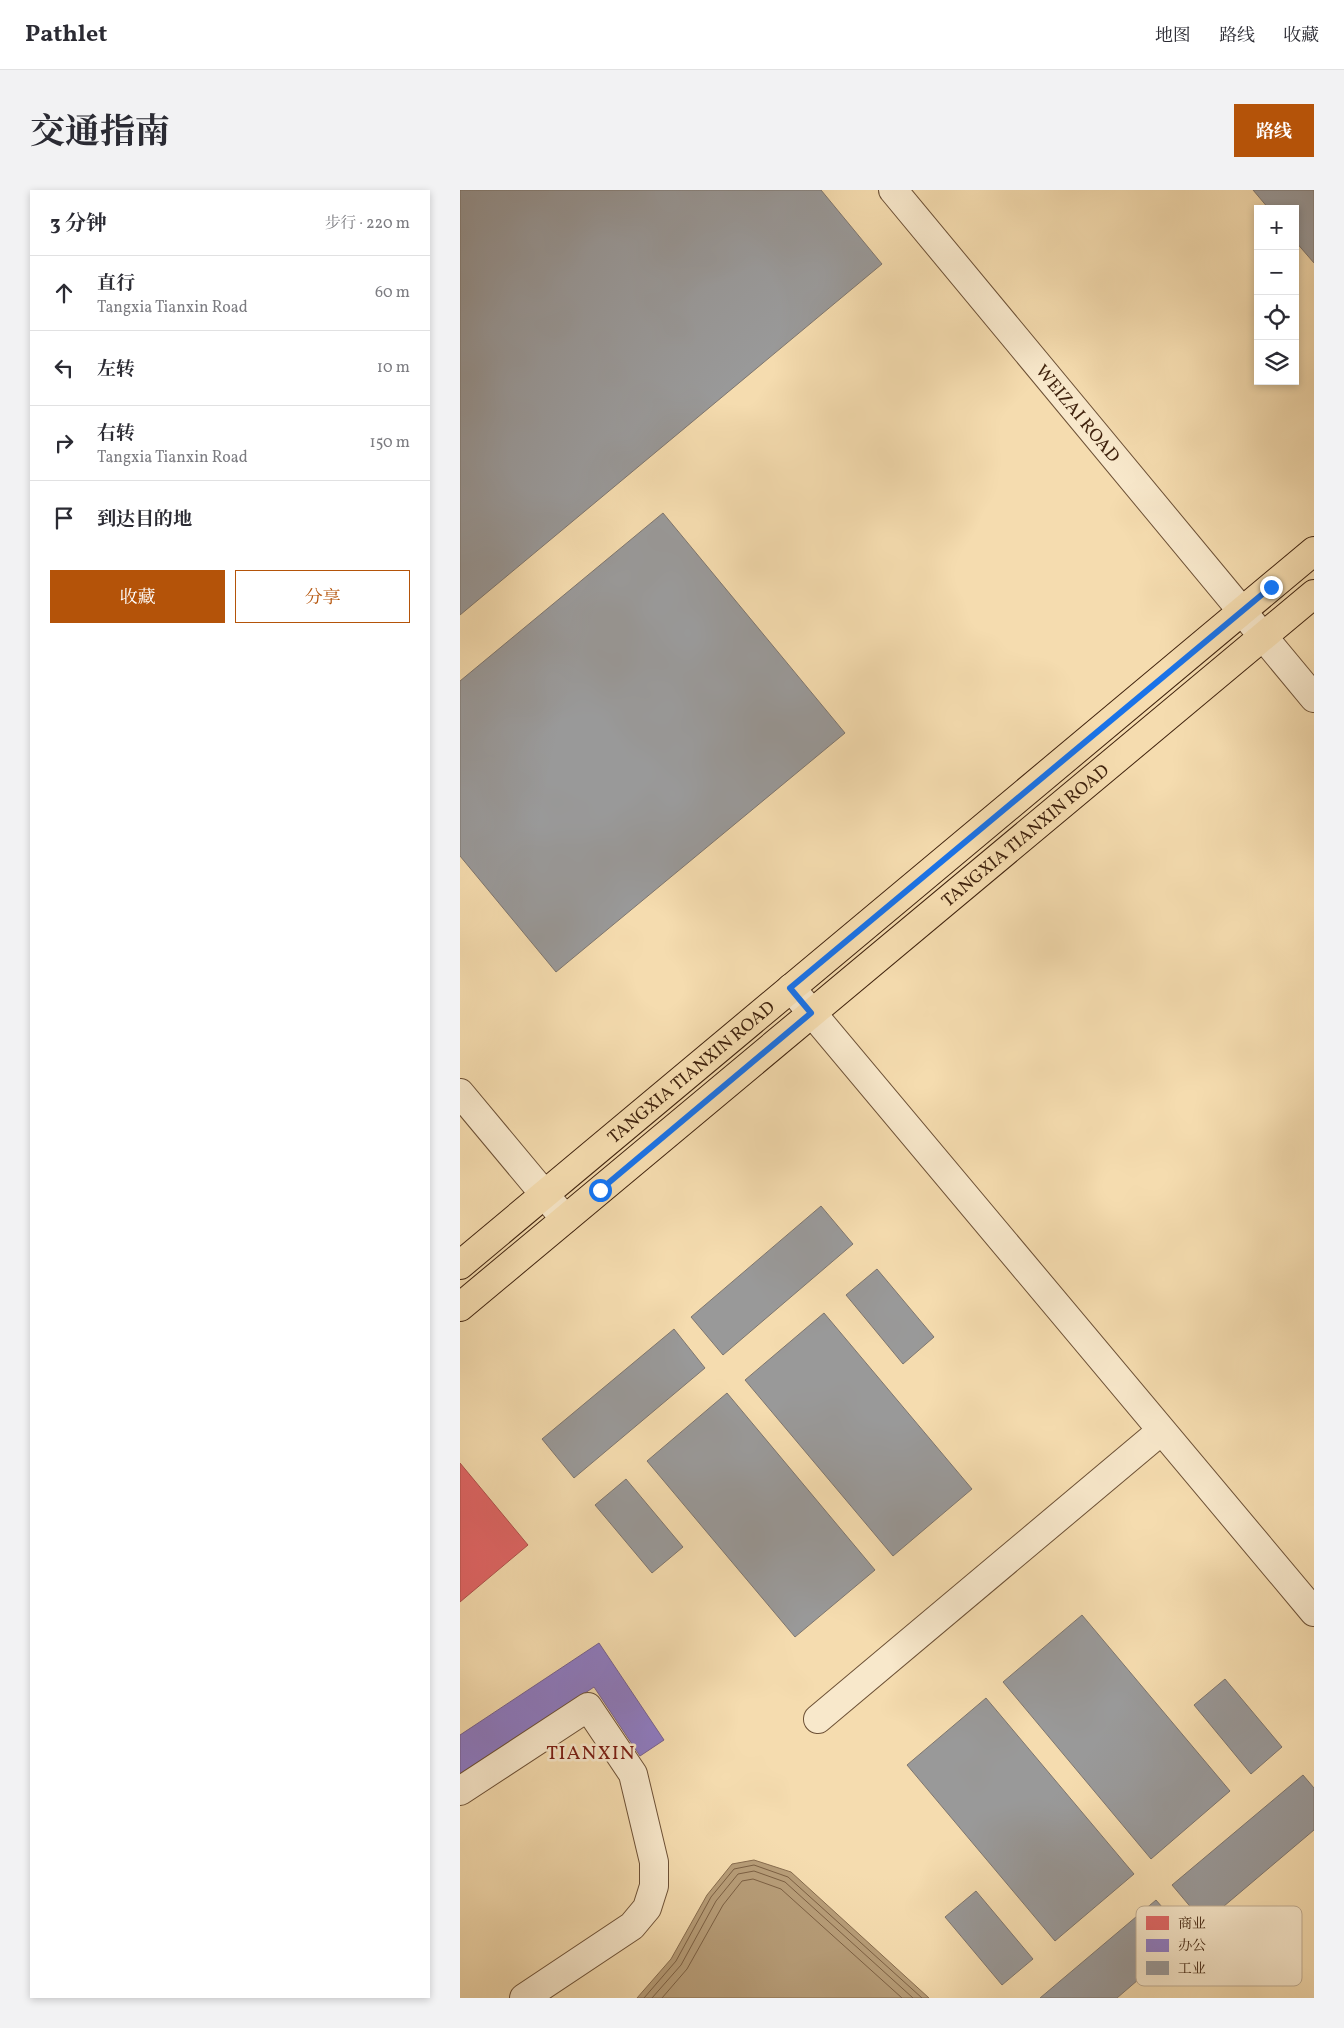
<!DOCTYPE html>
<html lang="zh">
<meta charset="utf-8">
<style>
body{margin:0;font-family:Vollkorn,"Noto Serif SC",serif;background:#f2f2f3;color:#2b2b33}
.controls{position:absolute;right:15px;top:15px;display:grid;overflow:hidden;border-radius:0px;box-shadow:0 2px 8px #0003}
.controls button{width:45px;height:45px;display:grid;place-items:center;padding:0;border:0;border-bottom:1px solid #e1e1e2;background:#fff;color:#2b2b33;font:25px sans-serif}
.stop{position:absolute;width:15px;height:15px;margin:-11px;border:4px solid #1a73e8;border-radius:50%;background:#fff}
.stop.end{background:#1a73e8;border-color:#fff;box-shadow:0 1px 5px #0008}
.list{margin:0;padding:0;list-style:none}
h2{display:flex;justify-content:space-between;align-items:center;height:65px;margin:0;padding:0 20px;font-size:21px}
h2 small{font-size:16px;font-weight:400;color:#7c7c81}
.list li{display:grid;grid-template-columns:32px 1fr auto;gap:15px;align-items:center;box-sizing:border-box;height:75px;padding:0 20px;border-top:1px solid #e1e1e2}
.list b{display:block;font-size:19px;white-space:nowrap}
.list p{margin:0;font-size:16px;white-space:nowrap;color:#7c7c81}
.list em{font-size:16px;font-style:normal;color:#7c7c81}
.actions{display:flex;gap:10px;padding:15px 20px}
.actions a{flex:1;padding:11px 0;border:1px solid #b45309;border-radius:0px;text-align:center;font-size:18px;color:#b45309}
.actions .main{background:#b45309;color:#fff}
.icon{flex:none;width:28px;height:28px;fill:none;stroke:currentColor;stroke-width:2;stroke-linecap:round;stroke-linejoin:round}
.map{position:relative;flex:none;width:854px;height:1808px;overflow:hidden;border-radius:0px}
header{display:flex;align-items:center;gap:30px;box-sizing:border-box;height:70px;padding:0 25px;background:#fff;border-bottom:1px solid #e1e1e2}
header strong{font-size:24px}
nav{display:flex;gap:28px;margin-inline-start:auto;font-size:18px}
.intro{display:flex;align-items:center;justify-content:space-between;box-sizing:border-box;height:120px;padding:0 30px}
h1{margin:0;font-size:35px}
.button{padding:12px 22px;border-radius:0px;background:#b45309;color:#fff;font-size:18px;font-weight:700}
main{display:flex;gap:30px;padding:0 30px}
aside{flex:1;background:#fff;border-radius:0px;box-shadow:0 2px 8px #0003}
.map>svg:first-child{display:block}
.water{fill:#b79d78;stroke:#876c4e}
.shops{fill:#e06666;stroke:#b0524c}
.offices{fill:#8e7cc3;stroke:#77618d}
.industry{fill:#999;stroke:#7e766f}
.lines{fill:none;stroke-linecap:round;stroke-linejoin:round}
.shore{stroke:#7c6043;stroke-width:1}
.minor-casing{stroke:#6d5136;stroke-width:30}
.major-casing{stroke:#40230e;stroke-width:30}
.minor{stroke:#f8e8cb;stroke-width:28}
.major{stroke:#f5dcaf;stroke-width:28}
.route{stroke:#1a73e8;stroke-width:6}
.labels{text-anchor:middle;stroke-width:5;stroke-linejoin:round;paint-order:stroke}
.street-label{font-size:18px;fill:#40230e;stroke:#f8e8cb}
.quarter-label{font-size:20px;letter-spacing:1px;fill:#7a1f14;stroke:#f8e8cb}
.key{fill:#f8e8cb;stroke:#c1ad92;stroke-width:1}
.key-label{font-size:14px;fill:#40230e}
</style>
<header>
<strong>Pathlet</strong>
<nav><a>地图</a><a>路线</a><a>收藏</a></nav>
</header>
<div class="intro"><h1>交通指南</h1><a class="button">路线</a></div>
<main>
<aside>
<h2>3 分钟<small>步行 · 220 m</small></h2>
<ul class="list">
<li><svg class="icon" aria-label="ahead" viewBox="0 0 24 24"><path d="M12 20V5M6 11l6-6 6 6"/></svg><div><b>直行</b><p>Tangxia Tianxin Road</p></div><em>60 m</em></li>
<li><svg class="icon" aria-label="left" viewBox="0 0 24 24"><path d="M17 20v-9H6M10 6l-5 5 5 5"/></svg><div><b>左转</b></div><em>10 m</em></li>
<li><svg class="icon" aria-label="right" viewBox="0 0 24 24"><path d="M7 20v-9h11M14 6l5 5-5 5"/></svg><div><b>右转</b><p>Tangxia Tianxin Road</p></div><em>150 m</em></li>
<li><svg class="icon" aria-label="arrive" viewBox="0 0 24 24"><path d="M6 21V4h12l-3 4 3 4H6"/></svg><div><b>到达目的地</b></div></li>
</ul>
<div class="actions"><a class="main">收藏</a><a>分享</a></div>
</aside>
<div class="map">
<svg width="854" height="1808" viewBox="0 0 854 1808">
<rect width="100%" height="100%" fill="#f5dcaf"/>
<filter id="stains"><feTurbulence type="fractalNoise" baseFrequency=".004" numOctaves="4"/><feColorMatrix values="0 0 0 0 .2 0 0 0 0 .09 0 0 0 0 .02 0 0 0 .5 -.17"/></filter>
<radialGradient id="worn" r=".72"><stop offset=".6" stop-color="#630" stop-opacity="0"/><stop offset="1" stop-color="#630" stop-opacity=".3"/></radialGradient>
<path class="water" d="M294,1670l37,12 138,126h-292l34,-39 36,-64 25,-31z"/>
<path class="shops" d="M0,1273l68,82 -68,57z"/>
<path class="offices" d="M139,1453l65,97 -24,16 -46,-69 -134,89v-41z"/>
<path class="industry" d="M0,0h361l61,74 -422,351z
M793,0h61v73l-19,-22v-32h-26z
M203,323l182,220 -289,239 -96,-116v-175z
M361,1016l32,38 -130,111 -32,-38z
M417,1079l57,68 -31,27 -57,-69z
M364,1123l148,176 -79,67 -148,-176z
M214,1139l31,39 -131,110 -32,-39z
M267,1203l148,177 -80,67 -148,-176z
M166,1289l57,68 -31,26 -57,-68z
M622,1425l148,176 -79,68 -148,-177z
M765,1489l57,68 -31,27 -57,-69z
M526,1508l148,176 -79,67 -148,-176z
M843,1585l11,13v42l-110,93 -32,-38z
M516,1701l57,68 -31,26 -57,-68z
M696,1710l32,37 -71,61h-77z"/>
<g class="lines">
<path class="shore" d="M184,1808l32,-37 35,-64 23,-28 20,-4 34,12 134,121
M192,1808l29,-33 35,-64 22,-27 16,-3 31,11 128,116
M202,1808l25,-29 36,-64 19,-24 11,-2 28,10 121,109"/>
<defs>
<g id="minor">
<path id="s1" d="M433,0l421,508"/>
<path d="M331,798l523,624"/>
<path d="M0,903l105,126"/>
<path d="M358,1529l343,-288"/>
<path d="M0,1601l128,-84 45,67 21,88v24l-7,22 -15,18 -108,72"/>
</g>
<g id="major">
<path id="s2" d="M0,1075l854,-714"/>
<path id="s3" d="M0,1117l854,-713"/>
</g>
</defs>
<use href="#minor" class="minor-casing"/>
<use href="#major" class="major-casing"/>
<use href="#minor" class="minor"/>
<use href="#major" class="major"/>
</g>
<g class="lines">
<path class="route" d="M140,1000l211,-177 -21,-25 481,-401"/>
</g>
<g class="labels">
<g class="street-label">
<text dy="6" stroke="none"><textPath href="#s1" startOffset="290">WEIZAI ROAD</textPath></text>
<text dy="6" stroke="none"><textPath href="#s3" startOffset="736">TANGXIA TIANXIN ROAD</textPath></text>
<text dy="6" stroke="none"><textPath href="#s2" startOffset="301">TANGXIA TIANXIN ROAD</textPath></text>
</g>
<g class="quarter-label">
<text x="131" y="1569">TIANXIN</text>
</g>
</g>
<rect x="676" y="1716" width="166" height="80" rx="8" class="key"/>
<rect x="686" y="1726" width="23" height="14" fill="#e06666"/>
<rect x="686" y="1749" width="23" height="13" fill="#8e7cc3"/>
<rect x="686" y="1771" width="23" height="14" fill="#999"/>
<g class="key-label">
<text x="718" y="1738">商业</text>
<text x="718" y="1760">办公</text>
<text x="718" y="1783">工业</text>
</g>
<rect width="100%" height="100%" filter="url(#stains)"/>
<rect width="100%" height="100%" fill="url(#worn)"/>
</svg>
<div class="controls">
<button>+</button>
<button>−</button>
<button><svg class="icon" aria-label="locate" viewBox="0 0 24 24"><circle cx="12" cy="12" r="6"/><path d="M12 2v4M12 18v4M2 12h4M18 12h4"/></svg></button>
<button><svg class="icon" aria-label="layers" viewBox="0 0 24 24"><path d="M12 4l9 5-9 5-9-5zM3 14l9 5 9-5"/></svg></button>
</div>
<div class="stop" style="left:140px;top:1000px"></div>
<div class="stop end" style="left:811px;top:397px"></div>
</div>
</main>
